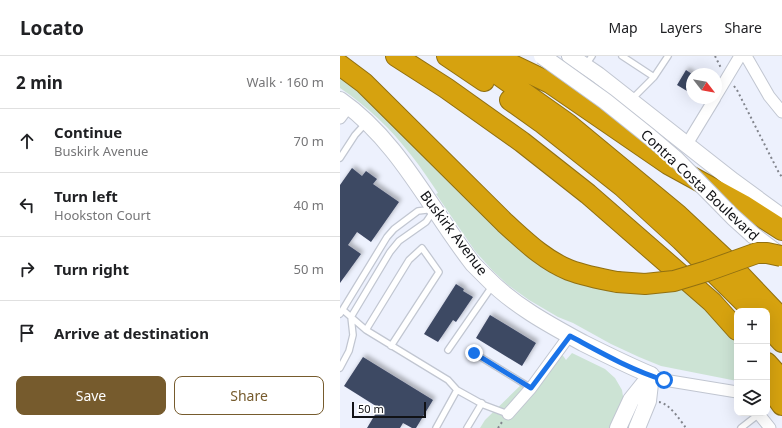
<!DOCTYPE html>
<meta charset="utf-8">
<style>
body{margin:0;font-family:"Noto Sans",sans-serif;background:#f6f6f6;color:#202124}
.controls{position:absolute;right:12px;bottom:12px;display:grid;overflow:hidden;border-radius:8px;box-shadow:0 4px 16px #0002}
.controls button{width:36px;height:36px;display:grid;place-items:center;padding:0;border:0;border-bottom:1px solid #e0e0e0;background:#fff;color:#202124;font:20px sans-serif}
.compass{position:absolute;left:346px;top:12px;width:36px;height:36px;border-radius:50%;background:#fff;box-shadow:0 4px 16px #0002;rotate:121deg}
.scale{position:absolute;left:12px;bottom:10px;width:74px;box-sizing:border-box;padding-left:4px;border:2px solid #111216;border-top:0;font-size:11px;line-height:14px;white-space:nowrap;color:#111216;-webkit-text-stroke:3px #fff;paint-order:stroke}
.stop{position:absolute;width:12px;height:12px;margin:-9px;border:3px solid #1a73e8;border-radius:50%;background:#fff}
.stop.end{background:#1a73e8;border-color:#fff;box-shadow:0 1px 4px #0008}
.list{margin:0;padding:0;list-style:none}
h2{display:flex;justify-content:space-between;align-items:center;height:52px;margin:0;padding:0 16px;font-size:17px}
h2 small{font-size:13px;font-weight:400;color:#757577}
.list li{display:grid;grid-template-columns:26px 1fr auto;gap:12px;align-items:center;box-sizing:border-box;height:64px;padding:0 16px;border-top:1px solid #e0e0e0}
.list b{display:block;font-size:15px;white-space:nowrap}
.list p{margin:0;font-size:13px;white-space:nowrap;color:#757577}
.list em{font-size:13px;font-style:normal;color:#757577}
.actions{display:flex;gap:8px;padding:12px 16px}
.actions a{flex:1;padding:9px 0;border:1px solid #765b2d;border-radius:8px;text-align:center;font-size:14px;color:#765b2d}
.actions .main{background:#765b2d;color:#fff}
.icon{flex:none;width:22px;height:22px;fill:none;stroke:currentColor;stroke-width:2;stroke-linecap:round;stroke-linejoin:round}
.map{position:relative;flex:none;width:442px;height:372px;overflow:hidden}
header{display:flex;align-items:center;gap:24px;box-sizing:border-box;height:56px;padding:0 20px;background:#fff;border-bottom:1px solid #e0e0e0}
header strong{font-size:19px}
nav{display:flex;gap:22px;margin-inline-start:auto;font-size:14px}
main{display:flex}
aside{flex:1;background:#fff}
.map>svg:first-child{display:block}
.green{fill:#cce3d4}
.building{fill:#3e4864;filter:url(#shadow)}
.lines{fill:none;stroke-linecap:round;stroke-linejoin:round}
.service-casing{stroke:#c1c6d1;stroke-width:8}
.minor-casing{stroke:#c1c6d1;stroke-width:13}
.secondary-casing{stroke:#c1c6d1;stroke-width:18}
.motorway-casing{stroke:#917011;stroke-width:22}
.path{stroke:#82858d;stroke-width:2;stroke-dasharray:2 3;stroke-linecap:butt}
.service{stroke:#fff;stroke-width:5.5}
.minor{stroke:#fff;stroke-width:11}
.secondary{stroke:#fff;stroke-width:16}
.motorway{stroke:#d6a20f;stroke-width:20}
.secondary-bridge-casing{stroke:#c1c6d1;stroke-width:18;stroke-linecap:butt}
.motorway-bridge-casing{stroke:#917011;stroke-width:22;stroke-linecap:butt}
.secondary-bridge{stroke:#fff;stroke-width:16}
.motorway-bridge{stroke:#d6a20f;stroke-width:20}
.route{stroke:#1a73e8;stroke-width:5}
.labels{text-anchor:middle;stroke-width:4;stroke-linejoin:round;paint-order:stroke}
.street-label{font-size:14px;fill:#111216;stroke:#fff}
</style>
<header>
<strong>Locato</strong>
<nav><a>Map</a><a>Layers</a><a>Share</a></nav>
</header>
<main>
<aside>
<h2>2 min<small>Walk · 160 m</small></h2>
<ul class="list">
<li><svg class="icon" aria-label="ahead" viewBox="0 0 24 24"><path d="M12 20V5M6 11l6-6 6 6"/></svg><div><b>Continue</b><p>Buskirk Avenue</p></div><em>70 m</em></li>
<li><svg class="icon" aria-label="left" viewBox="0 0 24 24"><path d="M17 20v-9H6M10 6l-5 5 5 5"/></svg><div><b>Turn left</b><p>Hookston Court</p></div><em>40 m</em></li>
<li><svg class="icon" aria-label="right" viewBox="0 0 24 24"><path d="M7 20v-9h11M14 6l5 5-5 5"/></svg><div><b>Turn right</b></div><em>50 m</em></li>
<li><svg class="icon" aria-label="arrive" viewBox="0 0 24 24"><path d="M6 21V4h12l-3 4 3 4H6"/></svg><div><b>Arrive at destination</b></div></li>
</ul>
<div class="actions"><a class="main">Save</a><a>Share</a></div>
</aside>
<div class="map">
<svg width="442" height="372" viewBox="0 0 442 372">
<defs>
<filter id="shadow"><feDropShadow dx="3" dy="-3" stdDeviation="2" flood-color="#0004"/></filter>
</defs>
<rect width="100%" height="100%" fill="#edf1fd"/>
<path class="green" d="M0,9l229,205 115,7 53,63v41l-76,-15 -22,-9 -28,-13 -38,-21 -15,-6 -29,-17 -21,-15 -15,-14 -18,-20 -39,-57 2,-1c-9,-13 -17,-26 -27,-38 -20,-26 -44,-49 -71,-67z
M219,294l7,10 6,-7 33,16 10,9 7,12 2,12 -14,26h-130l5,-8 38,-37 7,5z"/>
<path class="building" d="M346,14l6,4v20l-15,-9z
M12,112l10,8 4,-5 11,8 -4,5 26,18 -28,40 -14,-10 -9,13 13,9 -21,29v-98z
M116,228l8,5 -1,2 10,6 -17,25 -3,-2 -15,22 -14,-8z
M150,259l46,28 -14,23 -46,-28z
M23,301l70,43 -17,28h-4l-9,-5 -3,5h-33l12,-20 -35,-22z"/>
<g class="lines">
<defs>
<path id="service" d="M282,0l32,21
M245,10l7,-10
M291,44l23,-23 14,-21
M0,102l15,-23 10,-11
M3,254l8,7 15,13 82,50 9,10 -21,38
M0,258l47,-77 7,-8 24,-18 17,-2 -9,13 -27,19 -9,11 -39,65 2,18 -4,16 -9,17
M26,274l43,-70 13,-12 17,24 -48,74
M108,294l45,-65
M134,297l57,35
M117,334l27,15 24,9
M127,372l15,-25
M401,372l18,-14"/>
<path id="minor" d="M406,0l23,40 13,16
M376,40l24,-40
M0,62l9,-12
M347,88l28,-46
M311,319l13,5 73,12
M418,357l12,15
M168,358l23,-26 38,-52"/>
<path id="secondary" d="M230,0l28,19 135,106 49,36
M0,44c59,41 90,109 133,164 4,4 8,8 13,13 27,28 62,47 97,66 22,11 44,22 68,32
M413,179l28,21
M278,372l13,-28 20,-25
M297,372l11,-27 3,-26"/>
<path id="motorway" d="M56,0l50,32 76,54 66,52 124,108 25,28
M107,0l37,25
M132,0l96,68 110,91 46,43 58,61
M154,0l56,27 118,81 75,41 39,25
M0,9l24,18 141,140c20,18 39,37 64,47 16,6 32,9 48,12
M170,44l31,22 82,65 58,53 72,71
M427,270l15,16
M427,307l15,17
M427,328l15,21"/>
</defs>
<use href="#service" class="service-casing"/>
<use href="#minor" class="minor-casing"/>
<use href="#secondary" class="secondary-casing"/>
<use href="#motorway" class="motorway-casing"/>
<path class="path" d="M375,0l6,12
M394,30l3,4 42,83 3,4
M319,346c10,1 21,18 27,26
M158,372l4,-6"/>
<use href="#service" class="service"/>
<use href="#minor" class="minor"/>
<use href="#secondary" class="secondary"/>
<use href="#motorway" class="motorway"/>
<defs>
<path id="secondary-bridge" d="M202,0l63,45 45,36 26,22 57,58 20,18"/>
<path id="motorway-bridge" d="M277,226l28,2 29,-3 33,-10 50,-18h10l14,3"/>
</defs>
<use href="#secondary-bridge" class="secondary-bridge-casing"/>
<use href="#motorway-bridge" class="motorway-bridge-casing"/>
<use href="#secondary-bridge" class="secondary-bridge"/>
<use href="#motorway-bridge" class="motorway-bridge"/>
</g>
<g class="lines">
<path class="route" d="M134,297l57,35 39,-52c30,16 61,34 94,44"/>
</g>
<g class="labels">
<g class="street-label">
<text transform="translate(360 129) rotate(43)" y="5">Contra Costa Boulevard</text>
<text transform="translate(114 177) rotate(53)" y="5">Buskirk Avenue</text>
</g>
</g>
</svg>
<div class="controls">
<button>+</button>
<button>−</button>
<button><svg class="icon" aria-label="layers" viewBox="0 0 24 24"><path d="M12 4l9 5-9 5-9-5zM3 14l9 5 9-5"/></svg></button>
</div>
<svg class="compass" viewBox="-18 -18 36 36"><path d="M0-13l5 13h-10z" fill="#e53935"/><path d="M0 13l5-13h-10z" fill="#757577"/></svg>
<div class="scale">50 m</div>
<div class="stop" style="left:324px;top:324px"></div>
<div class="stop end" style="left:134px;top:297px"></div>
</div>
</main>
